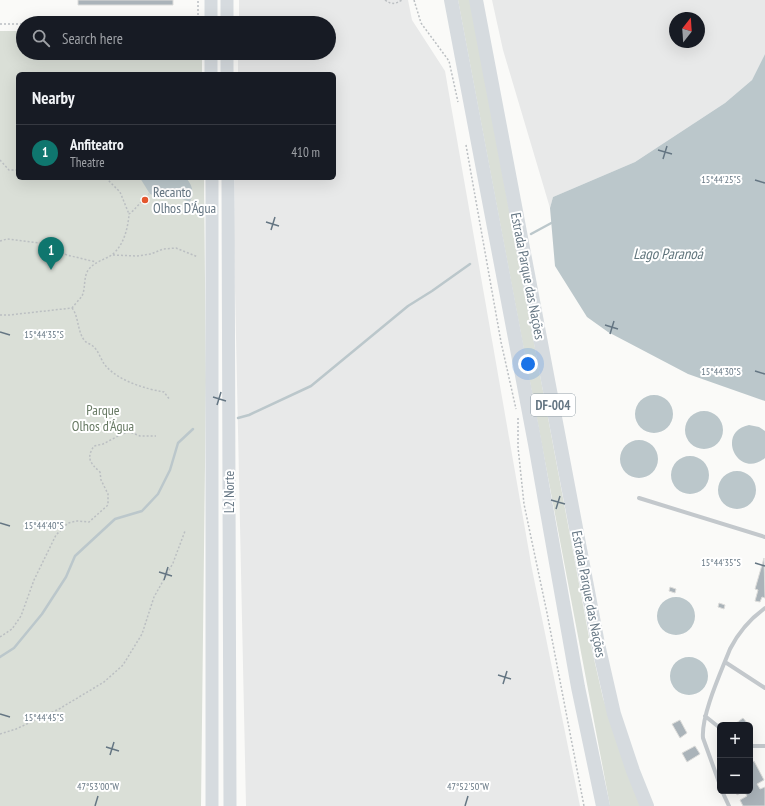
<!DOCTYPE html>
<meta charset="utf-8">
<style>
body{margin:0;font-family:"PT Sans Narrow",sans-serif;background:#242831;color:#f1f3f6}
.controls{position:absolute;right:12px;bottom:12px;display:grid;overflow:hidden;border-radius:6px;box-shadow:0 4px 16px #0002}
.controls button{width:36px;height:36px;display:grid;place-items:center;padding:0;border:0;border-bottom:1px solid #363941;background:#171b24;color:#f1f3f6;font:20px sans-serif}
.compass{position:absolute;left:669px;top:12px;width:36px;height:36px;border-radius:50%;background:#171b24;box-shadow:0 4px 16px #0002;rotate:17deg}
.you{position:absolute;left:528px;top:364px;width:14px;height:14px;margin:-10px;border:3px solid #fff;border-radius:50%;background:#1a73e8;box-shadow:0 0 0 6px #1a73e833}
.badge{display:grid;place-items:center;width:26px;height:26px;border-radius:50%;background:#0f766e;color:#fff;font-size:13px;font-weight:700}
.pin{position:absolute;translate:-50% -33px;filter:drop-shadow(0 1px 2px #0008)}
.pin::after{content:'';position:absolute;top:21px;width:14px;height:12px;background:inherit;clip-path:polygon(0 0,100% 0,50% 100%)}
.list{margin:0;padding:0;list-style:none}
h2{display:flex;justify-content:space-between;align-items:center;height:52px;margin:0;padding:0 16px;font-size:17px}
h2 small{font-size:13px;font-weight:400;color:#9ea1a6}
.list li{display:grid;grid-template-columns:26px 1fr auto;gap:12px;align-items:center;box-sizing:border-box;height:56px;padding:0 16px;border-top:1px solid #363941}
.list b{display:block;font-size:15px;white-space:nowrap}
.list p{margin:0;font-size:13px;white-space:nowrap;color:#9ea1a6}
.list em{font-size:13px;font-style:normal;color:#9ea1a6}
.icon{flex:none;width:22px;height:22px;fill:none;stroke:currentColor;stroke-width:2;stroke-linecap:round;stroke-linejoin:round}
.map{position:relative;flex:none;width:765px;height:806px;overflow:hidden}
.search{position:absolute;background:#171b24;box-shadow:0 4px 16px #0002;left:16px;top:16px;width:320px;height:44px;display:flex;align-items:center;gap:10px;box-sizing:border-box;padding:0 14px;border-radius:22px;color:#9ea1a6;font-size:15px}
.panel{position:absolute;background:#171b24;box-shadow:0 4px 16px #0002;left:16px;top:72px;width:320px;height:108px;border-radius:6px}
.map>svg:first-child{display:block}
.built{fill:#e8e9e9;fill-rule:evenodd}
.green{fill:#dadfd7}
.water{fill:#bbc7cb}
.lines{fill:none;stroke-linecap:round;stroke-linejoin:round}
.stream{stroke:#bbc7cb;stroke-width:2.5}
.building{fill:#aab3b9;stroke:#dcdcda}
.path{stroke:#bbbfc2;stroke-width:1.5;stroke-dasharray:2 2;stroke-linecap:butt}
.service{stroke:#c3c8cc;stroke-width:4}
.primary{stroke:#d6dbdf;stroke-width:13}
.trunk{stroke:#d6dbdf;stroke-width:14}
.ticks{fill:none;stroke:#657683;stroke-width:1.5}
.poi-dot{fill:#e4572e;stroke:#fff;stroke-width:1.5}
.labels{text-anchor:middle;stroke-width:4;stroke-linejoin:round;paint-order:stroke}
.shield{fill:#fff;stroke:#939fa8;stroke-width:1}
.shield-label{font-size:13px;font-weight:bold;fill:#657683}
.poi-label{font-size:14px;fill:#657683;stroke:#fff;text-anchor:start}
.street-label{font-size:14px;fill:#657683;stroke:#fff}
.park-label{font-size:14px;fill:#687a64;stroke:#fff}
.water-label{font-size:15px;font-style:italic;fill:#60757c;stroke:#fff}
.ticks-label{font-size:10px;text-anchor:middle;fill:#657683;stroke:#fff;stroke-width:4;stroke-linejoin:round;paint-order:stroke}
</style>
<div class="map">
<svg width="765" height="806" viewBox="0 0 765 806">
<rect width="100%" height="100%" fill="#fafaf8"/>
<path class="built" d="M239,0h169l4,20 33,51 87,498 48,237h-334l-12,-563 1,-65h99v-104h-96v-21h91v-30h-90z
M492,0h273v54l-13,26 -27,23 -90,59 -82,35 -3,11 -47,-158zM675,18h24v24h-24z"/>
<path class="green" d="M458,0h12l119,637 14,61 19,57 20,51h-32z
M0,31h23v22h179v21h-184v104h186l2,203 -5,425h-201z"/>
<path class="water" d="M765,54v347l-77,-27 -80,-42 -21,-15 -32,-51 -5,-58 3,-11 82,-35 90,-59 27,-23z
M140,178h46c7,8 8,14 4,24l-18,-7 -11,3 -11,-4z
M635 414a19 19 0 1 1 38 0a19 19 0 1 1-38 0Z
M685 430a19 19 0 1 1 38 0a19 19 0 1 1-38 0Z
M749,425l10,2 6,4v27c-27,22 -50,-26 -16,-33z
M620 459a19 19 0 1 1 38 0a19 19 0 1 1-38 0Z
M671 475a19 19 0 1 1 38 0a19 19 0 1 1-38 0Z
M718 490a19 19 0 1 1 38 0a19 19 0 1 1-38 0Z
M657 616a19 19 0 1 1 38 0a19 19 0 1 1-38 0Z
M670 676a19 19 0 1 1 38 0a19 19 0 1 1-38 0Z"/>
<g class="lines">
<path class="stream" d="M531,234l24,-13
M238,418l11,-3 62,-29 97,-80 24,-15 38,-27
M0,657l14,-9 28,-34 24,-37 9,-21 40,-37 27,-8 16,-17 12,-24 8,-27 15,-14"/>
</g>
<path class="building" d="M78,0h95v5h-95z
M764,558l1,40 -3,-1 -2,5 -5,-1 3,-11 -3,-1z
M670,587l6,2 -1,4 -6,-2z
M719,603l6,2 -1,4 -6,-2z
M743,718l5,6 -2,1h-9l-2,-1z
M680,720l7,13 -7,5 -8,-14z
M695,746l5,8 -13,8 -5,-9z
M754,761l10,19 -7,4 3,5 5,-2v19h-22l-3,-6 7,-4 -3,-5 -7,4 -1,-4h14v-28z"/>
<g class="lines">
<path class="path" d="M385,0c7,5 10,4 17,0
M414,0l7,23 28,38 9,41
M198,23v-23
M0,24h23
M466,145l35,197 15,67
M0,160l9,10h9
M106,178l14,14 9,22
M0,241l7,-2 33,4 27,12 29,7
M113,255l24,1 14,-2 12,-5 13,-1 22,9
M72,308c3,-4 7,-8 10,-12 4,-8 1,-20 7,-27 6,-7 14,-9 21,-13 13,-8 18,-27 19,-42 7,-5 12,-13 20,-20
M72,308c7,9 5,22 12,32 2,3 7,4 10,7 5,5 7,13 11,18 13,16 41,24 59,27l6,8
M0,315h9l63,-7
M518,418v29l6,57 23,109 37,193
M0,637l12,-8 9,-13 13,-36 22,-45 12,-12 9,-2 12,1 19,-17v-11l-7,-14 -1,-8c-10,-9 -14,-14 -6,-26l9,-2 19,-10 8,-2 10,4h16
M0,734l16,-5 43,-20 45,-27 19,-17 19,-31 12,-37 19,-34 12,-32"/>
<path class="service" d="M639,498l126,39
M725,662l40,26
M705,716l15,12
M750,746h15
M720,785l-17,-47c-2,-23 18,-66 27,-89 8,-16 20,-30 35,-41
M722,791l7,15"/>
<path class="primary" d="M211,0v23
M227,0v23
M211,53v21
M227,53v21
M212,178v628
M228,178l2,628"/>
<path class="trunk" d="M451,0l84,444 43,243 25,119
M476,0l122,644 16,70 19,57 14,35"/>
</g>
<path class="ticks" d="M658,150l14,4M663,159l4,-13M755,180l10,3M266,222l13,4M271,230l4,-13M605,325l13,4M0,332l10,3M610,334l4,-13M755,371l10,3M213,397l13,4M217,405l4,-13M551,500l14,4M556,509l4,-13M0,523l10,3M755,563l10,3M159,572l13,4M164,580l4,-13M498,675l13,4M503,684l4,-13M0,714l10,3M106,747l13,4M110,755l4,-13M95,806l3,-10M465,806l3,-10"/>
<circle class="poi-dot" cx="145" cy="200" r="4"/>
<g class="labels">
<rect class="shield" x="531" y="394" width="44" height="22" rx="3"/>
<g class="shield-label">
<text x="553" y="410">DF-004</text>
</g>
<g class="poi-label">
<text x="153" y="197">Recanto<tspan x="153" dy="16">Olhos D'Água</tspan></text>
</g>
<g class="street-label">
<text transform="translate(528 276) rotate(79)" y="5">Estrada Parque das Nações</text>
<text transform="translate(229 492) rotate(-90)" y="5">L2 Norte</text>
<text transform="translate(589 594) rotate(79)" y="5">Estrada Parque das Nações</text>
</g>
<g class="park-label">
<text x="103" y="415">Parque<tspan x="103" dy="16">Olhos d'Água</tspan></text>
</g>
<g class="water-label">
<text x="668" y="259">Lago Paranoá</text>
</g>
</g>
<g class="ticks-label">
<text x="721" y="183">15°44'25"S</text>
<text x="44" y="338">15°44'35"S</text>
<text x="721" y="375">15°44'30"S</text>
<text x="44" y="529">15°44'40"S</text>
<text x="721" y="566">15°44'35"S</text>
<text x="44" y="721">15°44'45"S</text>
<text x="98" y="790">47°53'00"W</text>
<text x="468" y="790">47°52'50"W</text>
</g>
</svg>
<div class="controls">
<button>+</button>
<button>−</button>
</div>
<svg class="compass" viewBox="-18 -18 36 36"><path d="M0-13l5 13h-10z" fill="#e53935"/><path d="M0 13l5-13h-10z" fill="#9ea1a6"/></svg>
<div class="you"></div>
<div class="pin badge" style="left:51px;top:270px">1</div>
<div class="search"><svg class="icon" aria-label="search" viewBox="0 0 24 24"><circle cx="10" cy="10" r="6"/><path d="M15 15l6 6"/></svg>Search here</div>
<section class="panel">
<h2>Nearby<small></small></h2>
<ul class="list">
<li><span class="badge">1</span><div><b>Anfiteatro</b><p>Theatre</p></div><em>410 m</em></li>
</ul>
</section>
</div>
